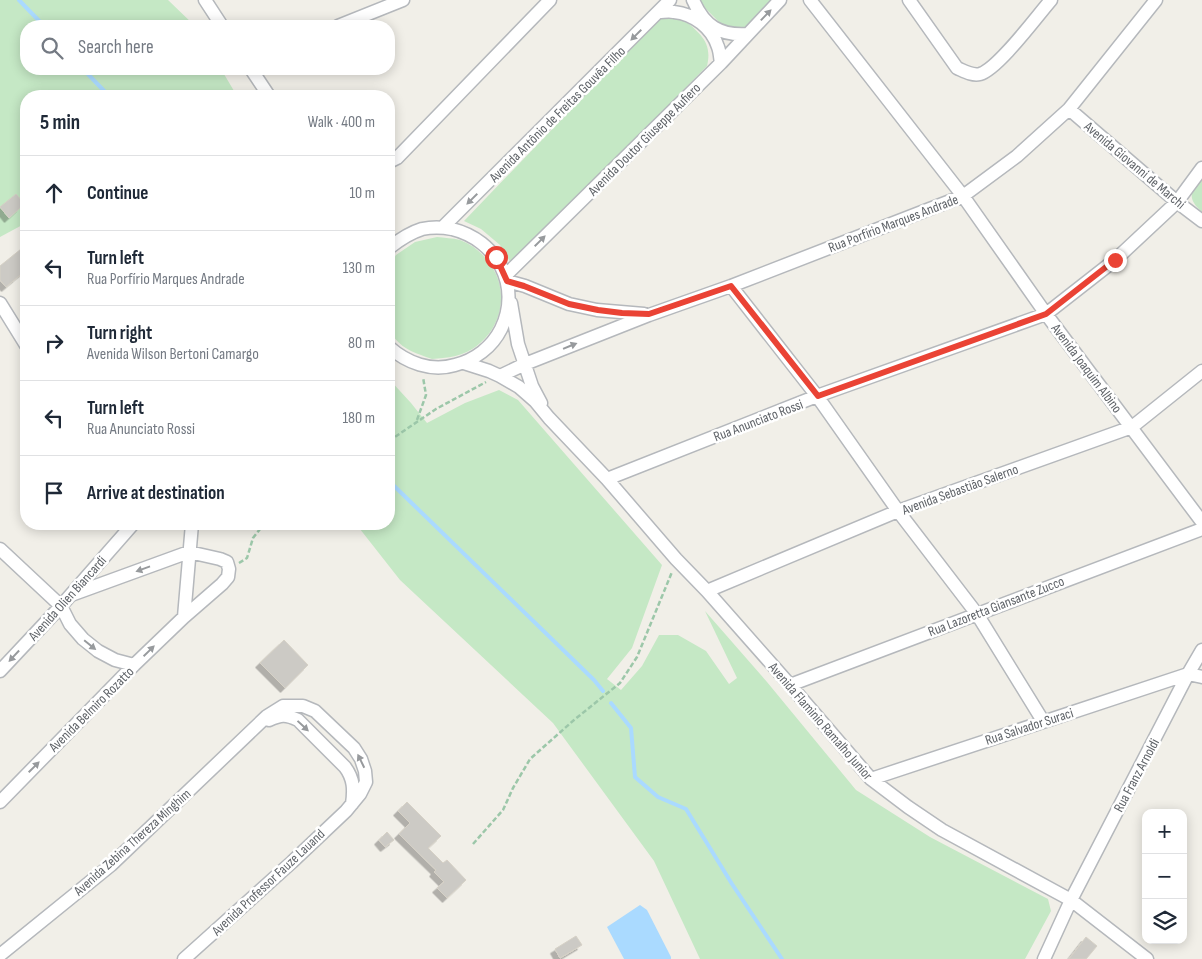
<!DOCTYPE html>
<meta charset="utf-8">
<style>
body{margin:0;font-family:"Sofia Sans Condensed",sans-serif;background:#f2f2f3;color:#1f2937}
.controls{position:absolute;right:15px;bottom:15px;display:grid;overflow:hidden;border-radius:10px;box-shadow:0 2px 12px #0003}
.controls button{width:45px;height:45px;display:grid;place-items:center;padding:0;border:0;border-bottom:1px solid #e0e1e3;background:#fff;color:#1f2937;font:25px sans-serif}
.stop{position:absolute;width:15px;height:15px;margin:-11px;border:4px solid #ea4335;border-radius:50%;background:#fff}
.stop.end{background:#ea4335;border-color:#fff;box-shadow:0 1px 5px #0008}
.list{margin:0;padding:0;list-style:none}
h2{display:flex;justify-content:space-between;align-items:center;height:65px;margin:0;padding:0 20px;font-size:21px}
h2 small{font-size:16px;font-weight:400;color:#747a83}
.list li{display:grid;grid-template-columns:32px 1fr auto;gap:15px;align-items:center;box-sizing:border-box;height:75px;padding:0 20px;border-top:1px solid #e0e1e3}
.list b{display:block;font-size:19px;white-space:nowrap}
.list p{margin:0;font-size:16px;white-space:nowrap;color:#747a83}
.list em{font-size:16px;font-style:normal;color:#747a83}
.icon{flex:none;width:28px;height:28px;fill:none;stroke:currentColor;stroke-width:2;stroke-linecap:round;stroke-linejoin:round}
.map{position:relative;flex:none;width:1202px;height:959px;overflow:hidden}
.search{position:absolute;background:#fff;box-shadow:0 2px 12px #0003;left:20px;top:20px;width:375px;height:55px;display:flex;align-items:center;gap:12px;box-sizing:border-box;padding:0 18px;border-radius:20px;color:#747a83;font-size:19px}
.panel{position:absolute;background:#fff;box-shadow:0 2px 12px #0003;left:20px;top:90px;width:375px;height:440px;border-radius:20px}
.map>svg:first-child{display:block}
.green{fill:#c5e8c5}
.water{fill:#aadaff}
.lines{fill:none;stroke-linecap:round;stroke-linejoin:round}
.stream{stroke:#aadaff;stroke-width:4}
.building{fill:#cccac5;stroke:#d6d1c6;filter:url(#shadow)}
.minor-casing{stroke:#b5b8bc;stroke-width:15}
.path{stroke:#9cc7a9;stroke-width:2.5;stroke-dasharray:5 2.5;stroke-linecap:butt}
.minor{stroke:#fff;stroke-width:12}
.oneway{fill:#979a9d}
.route{stroke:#ea4335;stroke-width:6}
.labels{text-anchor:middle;stroke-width:5;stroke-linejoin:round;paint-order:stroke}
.street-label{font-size:14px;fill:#5f6368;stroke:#fff}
</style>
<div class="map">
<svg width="1202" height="959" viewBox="0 0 1202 959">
<defs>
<filter id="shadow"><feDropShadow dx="-4.5" dy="4.5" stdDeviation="0" flood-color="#0004"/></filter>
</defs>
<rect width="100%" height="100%" fill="#f1efe8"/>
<path class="green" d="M0,0h168l27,26h-169v43h195l16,27h-211v127l-26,14z
M699,0h75l-26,27 -6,3 -18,-3 -24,-24z
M666,16l17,2c16,16 30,23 24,48l-195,199 -12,-20 -19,-16 -17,-8 194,-202z
M1202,175v37c-17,-15 -10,-21 0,-37z
M437,237c7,1 16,1 23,3 11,4 20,11 27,20 32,38 6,95 -44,98 -3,0 -7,1 -11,1 -4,-1 -8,-3 -11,-4 -13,-4 -25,-12 -32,-25v-65l7,-10 19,-13z
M389,379l22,24 16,20 38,-20 34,-13 19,10 144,165 -30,83 -25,31 14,11 21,-24 17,-31h19l28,16 23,33 8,-6 -32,-67 62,71 89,108 74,47 118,62 3,12 -26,48h-325l-46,-98 -101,-138 -153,-143 -44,-56h33z"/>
<path class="water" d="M640,905l7,5 24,47v2h-47l-17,-32z"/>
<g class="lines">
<path class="stream" d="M19,0l25,26
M83,69l26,27
M389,481l205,199 9,11
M611,703l20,25 4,49 23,20 28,12 46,75 50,75"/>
</g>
<path class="building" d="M16,194l7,8 -3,6 -11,10 -9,-11z
M26,245v25l-20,17 -6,-7v-14z
M284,640l24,25 -23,23 -25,-25z
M407,802l34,34 -13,12 15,15 4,-3 19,20 -19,18 -10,-10 7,-6 -10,-10 2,-2 -37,-36 11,-11 -12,-12z
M387,832l7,8 -9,7 -6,-7z
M576,936l6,9 -22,13 -5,-9z
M1086,937l11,9 -11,13h-17z"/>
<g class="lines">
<defs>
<path id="minor" d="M205,0l17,26
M693,0c11,26 27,36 55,34
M810,0l153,196 83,118 156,208
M909,0l48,68c7,3 15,8 23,6 18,-5 57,-58 71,-74
M659,12c5,0 10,-1 15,0 20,2 38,16 44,35 2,5 2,11 3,16
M338,26l65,-26
M251,69l18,27
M1069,109l108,93 25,19
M389,162l8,-4 153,-158
M443,227l227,-227
M389,248c10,-8 20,-15 33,-19 9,-2 20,-2 30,0 45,11 70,57 49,100 -9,18 -26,31 -46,36 -24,7 -48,-2 -66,-18
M505,276l216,-213 59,-63
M507,281l18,5 44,18 28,6 47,4
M731,286l86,110 81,115 79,103 66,107
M0,303l26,42
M511,303l7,41 14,42 9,17
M464,363l25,8 11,5 19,11 16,14 14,17 58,61 69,80 31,32 83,94 81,94 37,28 34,23 129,70 76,59
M500,376l25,-12 124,-49 82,-29 232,-90 54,-40 52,-47 87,-109
M607,479l210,-83 229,-82 69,-54 62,-58 25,-34
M0,549l61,57 9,18 13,15 15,12 17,9 19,5
M707,591l191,-80 234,-84 70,-56
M184,617l8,-93
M0,671l61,-65 72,-82
M790,685l412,-156
M269,720c12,-5 16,-6 29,0l47,47c9,12 9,23 7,37
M871,779l317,-105 14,3
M0,802l134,-137 50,-48 38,-33 6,-7 1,-8 -2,-7 -7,-3 -31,-7 -118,43
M0,955l111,-90 156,-149 16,-10h20l12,5 39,37 7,11 4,12 1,11 -6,12 -14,17 -54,51 -108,97
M1044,959l27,-59 117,-226 14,-24"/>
</defs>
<use href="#minor" class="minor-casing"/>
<path class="path" d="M417,420l9,-25 -3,-18
M389,441l47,-32 50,-27
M239,563l8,-5 6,-20 11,-14
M473,844l30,-34 10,-22 17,-29 44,-39 46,-37 17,-26 35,-85"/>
<use href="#minor" class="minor"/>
</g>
<defs><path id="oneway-solid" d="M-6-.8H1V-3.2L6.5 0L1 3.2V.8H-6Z" transform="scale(1.25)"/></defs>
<g class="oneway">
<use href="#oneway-solid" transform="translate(766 15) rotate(-46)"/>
<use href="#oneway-solid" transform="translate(636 35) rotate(135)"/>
<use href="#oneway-solid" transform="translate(472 199) rotate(135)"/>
<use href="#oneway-solid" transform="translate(540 241) rotate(-45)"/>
<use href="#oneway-solid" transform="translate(570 346) rotate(-22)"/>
<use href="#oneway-solid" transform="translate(143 569) rotate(160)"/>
<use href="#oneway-solid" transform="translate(90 645) rotate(39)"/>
<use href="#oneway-solid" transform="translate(149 651) rotate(-44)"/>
<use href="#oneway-solid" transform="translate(14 656) rotate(133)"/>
<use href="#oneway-solid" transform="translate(303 726) rotate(43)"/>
<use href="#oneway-solid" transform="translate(361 761) rotate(-116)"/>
<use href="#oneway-solid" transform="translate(34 767) rotate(-45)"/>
</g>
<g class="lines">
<path class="route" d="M496,257l11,24 17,5 45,18 29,6 24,3 27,1 82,-28 87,110 228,-82 69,-54"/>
</g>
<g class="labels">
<g class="street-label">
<text transform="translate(557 114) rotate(-45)" y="5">Avenida Antônio de Freitas Gouvêa Filho</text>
<text transform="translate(644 139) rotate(-45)" y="5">Avenida Doutor Giuseppe Aufiero</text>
<text transform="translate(1135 165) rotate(40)" y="5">Avenida Giovanni de Marchi</text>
<text transform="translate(893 223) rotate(-21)" y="5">Rua Porfírio Marques Andrade</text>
<text transform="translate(1087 368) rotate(53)" y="5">Avenida Joaquim Albino</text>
<text transform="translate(758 420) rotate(-21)" y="5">Rua Anunciato Rossi</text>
<text transform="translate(960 489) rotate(-20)" y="5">Avenida Sebastião Salerno</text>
<text transform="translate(67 598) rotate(-48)" y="5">Avenida Olien Biancardi</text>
<text transform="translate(996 606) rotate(-21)" y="5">Rua Lazoretta Giansante Zucco</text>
<text transform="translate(91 709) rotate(-45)" y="5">Avenida Belmiro Rozatto</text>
<text transform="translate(821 721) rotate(49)" y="5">Avenida Flaminio Ramalho Junior</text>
<text transform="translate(1029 726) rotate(-18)" y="5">Rua Salvador Suraci</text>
<text transform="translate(1136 775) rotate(-62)" y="5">Rua Franz Arnoldi</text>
<text transform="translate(132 842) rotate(-42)" y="5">Avenida Zebina Thereza Minghim</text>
<text transform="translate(268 882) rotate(-43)" y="5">Avenida Professor Fauze Lauand</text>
</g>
</g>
</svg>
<div class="controls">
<button>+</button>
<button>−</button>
<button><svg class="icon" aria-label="layers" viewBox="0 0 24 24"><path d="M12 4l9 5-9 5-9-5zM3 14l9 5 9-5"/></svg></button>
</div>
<div class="stop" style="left:496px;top:257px"></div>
<div class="stop end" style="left:1115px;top:260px"></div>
<div class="search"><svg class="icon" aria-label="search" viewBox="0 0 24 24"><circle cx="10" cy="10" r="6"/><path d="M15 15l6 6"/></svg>Search here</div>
<section class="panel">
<h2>5 min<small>Walk · 400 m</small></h2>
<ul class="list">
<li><svg class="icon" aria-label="ahead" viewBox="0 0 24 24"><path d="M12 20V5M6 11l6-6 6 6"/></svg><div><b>Continue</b></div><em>10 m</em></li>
<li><svg class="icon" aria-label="left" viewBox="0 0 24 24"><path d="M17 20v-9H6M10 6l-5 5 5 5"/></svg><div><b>Turn left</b><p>Rua Porfírio Marques Andrade</p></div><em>130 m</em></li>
<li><svg class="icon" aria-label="right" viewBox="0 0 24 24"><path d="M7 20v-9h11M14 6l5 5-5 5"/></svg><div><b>Turn right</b><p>Avenida Wilson Bertoni Camargo</p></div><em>80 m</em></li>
<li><svg class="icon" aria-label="left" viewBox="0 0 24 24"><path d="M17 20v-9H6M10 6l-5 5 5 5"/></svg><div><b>Turn left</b><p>Rua Anunciato Rossi</p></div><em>180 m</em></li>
<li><svg class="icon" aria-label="arrive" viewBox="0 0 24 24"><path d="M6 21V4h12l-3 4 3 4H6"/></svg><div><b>Arrive at destination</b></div></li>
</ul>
</section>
</div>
